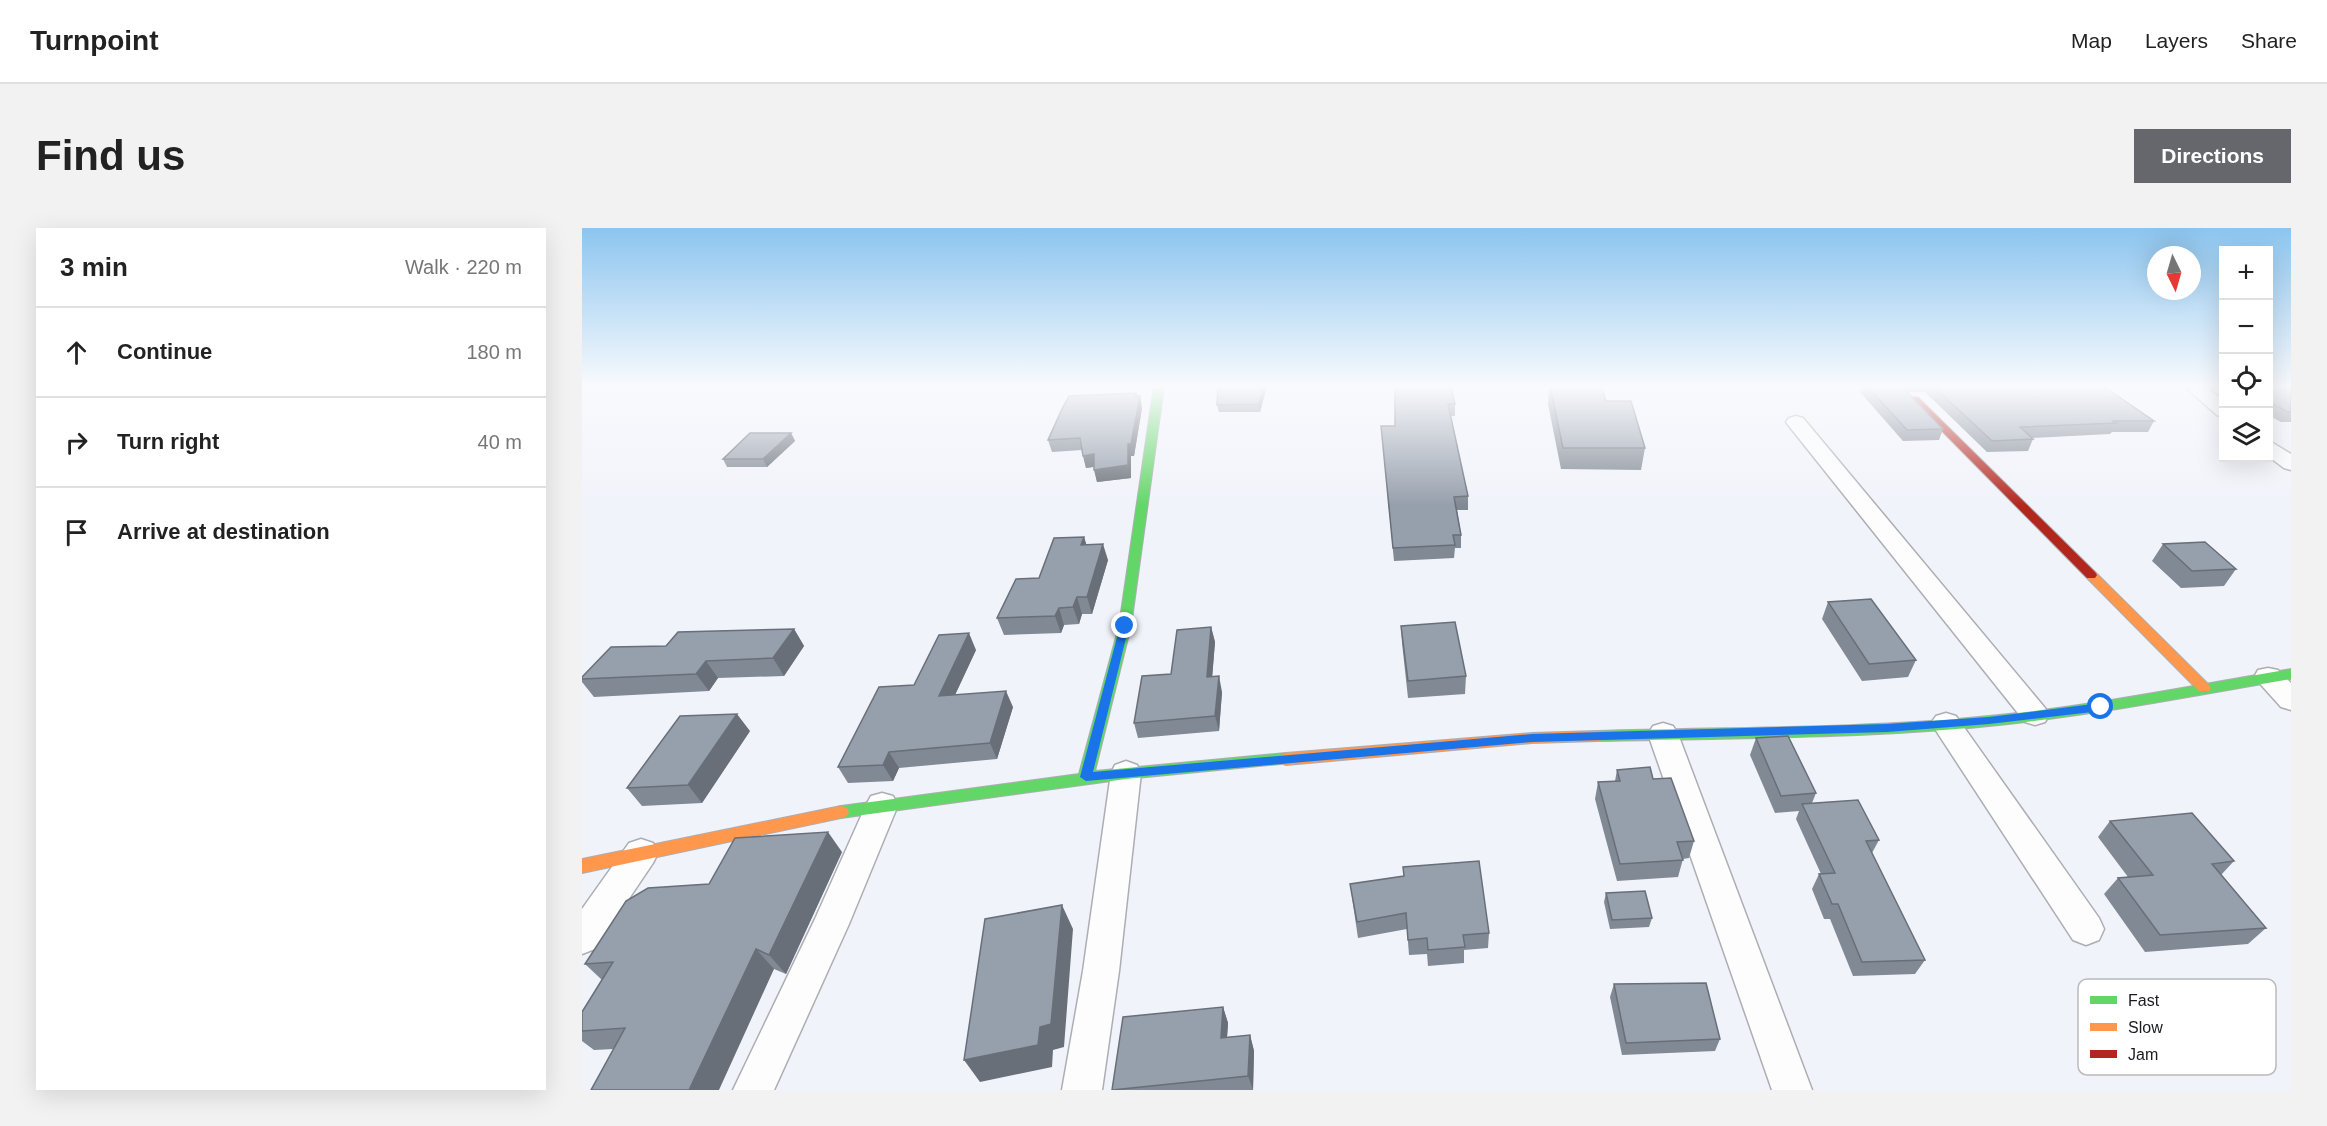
<!DOCTYPE html>
<meta charset="utf-8">
<style>
body{margin:0;font-family:Helvetica,sans-serif;background:#f2f2f2;color:#222}
.controls{position:absolute;right:18px;top:18px;display:grid;overflow:hidden;border-radius:0px;box-shadow:0 6px 24px #0002}
.controls button{width:54px;height:54px;display:grid;place-items:center;padding:0;border:0;border-bottom:2px solid #e0e0e0;background:#fff;color:#222;font:30px sans-serif}
.compass{position:absolute;left:1565px;top:18px;width:54px;height:54px;border-radius:50%;background:#fff;box-shadow:0 6px 24px #0002;rotate:175deg}
.stop{position:absolute;width:18px;height:18px;margin:-14px;border:4px solid #1a73e8;border-radius:50%;background:#fff}
.stop.end{background:#1a73e8;border-color:#fff;box-shadow:0 2px 6px #0008}
.list{margin:0;padding:0;list-style:none}
h2{display:flex;justify-content:space-between;align-items:center;height:78px;margin:0;padding:0 24px;font-size:26px}
h2 small{font-size:20px;font-weight:400;color:#767676}
.list li{display:grid;grid-template-columns:39px 1fr auto;gap:18px;align-items:center;box-sizing:border-box;height:90px;padding:0 24px;border-top:2px solid #e0e0e0}
.list b{display:block;font-size:22px;white-space:nowrap}
.list em{font-size:20px;font-style:normal;color:#767676}
.icon{flex:none;width:33px;height:33px;fill:none;stroke:currentColor;stroke-width:2;stroke-linecap:round;stroke-linejoin:round}
.map{position:relative;flex:none;width:1709px;height:862px;overflow:hidden;border-radius:0px}
header{display:flex;align-items:center;gap:36px;box-sizing:border-box;height:84px;padding:0 30px;background:#fff;border-bottom:2px solid #e0e0e0}
header strong{font-size:28px}
nav{display:flex;gap:33px;margin-inline-start:auto;font-size:21px}
.intro{display:flex;align-items:center;justify-content:space-between;box-sizing:border-box;height:144px;padding:0 36px}
h1{margin:0;font-size:42px}
.button{padding:15px 27px;border-radius:0px;background:#65676c;color:#fff;font-size:21px;font-weight:700}
main{display:flex;gap:36px;padding:0 36px}
aside{flex:1;background:#fff;border-radius:0px;box-shadow:0 6px 24px #0002}
.map>svg:first-child{display:block}
.lines{fill:none;stroke-linecap:round;stroke-linejoin:round}
.street-casing{stroke:#adaeb3;stroke-width:3}
.fast-casing{stroke:#adaeb3;stroke-width:2}
.slow-casing{stroke:#adaeb3;stroke-width:2}
.jam-casing{stroke:#adaeb3;stroke-width:2}
.street{fill:#fdfdfe;fill-rule:evenodd}
.fast{fill:#63d668;fill-rule:evenodd}
.slow{fill:#ff974d;fill-rule:evenodd}
.jam{fill:#b3261e;fill-rule:evenodd}
.wall{fill:#818994}
.shaded-wall{fill:#696f78}
.building{fill:#969fac;stroke:#696f78;stroke-width:1.5}
.route{fill:#1a73e8}
.key{fill:#fff;stroke:#babbbc;stroke-width:1.5}
.key-label{font-size:16px;fill:#1a1b20}
</style>
<header>
<strong>Turnpoint</strong>
<nav><a>Map</a><a>Layers</a><a>Share</a></nav>
</header>
<div class="intro"><h1>Find us</h1><a class="button">Directions</a></div>
<main>
<aside>
<h2>3 min<small>Walk · 220 m</small></h2>
<ul class="list">
<li><svg class="icon" aria-label="ahead" viewBox="0 0 24 24"><path d="M12 20V5M6 11l6-6 6 6"/></svg><div><b>Continue</b></div><em>180 m</em></li>
<li><svg class="icon" aria-label="right" viewBox="0 0 24 24"><path d="M7 20v-9h11M14 6l5 5-5 5"/></svg><div><b>Turn right</b></div><em>40 m</em></li>
<li><svg class="icon" aria-label="arrive" viewBox="0 0 24 24"><path d="M6 21V4h12l-3 4 3 4H6"/></svg><div><b>Arrive at destination</b></div></li>
</ul>
</aside>
<div class="map">
<svg width="1709" height="862" viewBox="0 0 1709 862">
<rect width="100%" height="100%" fill="#f1f3fa"/>
<g class="lines">
<defs>
<path id="street" d="M1602,158h20l20,15v16l-7,-2z
M1214,188l7,2 242,290 4,7 -4,7 -10,3 -10,-3 -236,-296 -3,-4 3,-4z
M1686,212l23,14v16l-7,-2 -16,-12z
M1686,440l10,2 13,13v27l-10,-3 -27,-30 4,-7z
M1364,485l10,3 143,202 5,11 -5,11 -13,5 -13,-5 -142,-217 5,-7z
M1081,495l10,3 5,8 134,356h-40l-124,-356 5,-8z
M544,533l11,4 4,8 -22,198 -17,119h-40l21,-119 28,-198 4,-8z
M300,565l11,3 5,9 -49,119 -75,166h-41l82,-171 51,-114 5,-9z
M59,611l12,4 5,10 -5,10 -58,86 -13,5v-45l47,-66z"/>
<path id="fast" d="M572,158h10l-33,240 -36,145 191,-18 5,2 3,4 -3,4 -165,16 -285,39 -6,-2 -2,-4 2,-4 6,-2 238,-32 40,-148z
M1709,441v10c-100,17 -200,37 -302,47 -130,13 -261,12 -391,15l-5,-1 -2,-4 2,-4 5,-1c130,-4 261,-2 391,-15 102,-10 202,-30 302,-47z"/>
<path id="slow" d="M1509,343l4,1 114,113 2,3 -2,3h-10l-112,-113 -2,-3 2,-3z
M1016,503l5,1 2,4 -2,4 -5,1 -66,2 -246,22 -5,-2 -3,-4 3,-4 5,-2 246,-20z
M259,578l6,2 2,4 -2,4 -6,2 -259,55v-14z"/>
<path id="jam" d="M1330,169h6l177,175 2,3 -2,3h-8l-175,-177z"/>
</defs>
<use href="#street" class="street-casing"/>
<use href="#fast" class="fast-casing"/>
<use href="#slow" class="slow-casing"/>
<use href="#jam" class="jam-casing"/>
<use href="#street" class="street"/>
<use href="#fast" class="fast"/>
<use href="#slow" class="slow"/>
<use href="#jam" class="jam"/>
</g>
<path class="wall" d="M685,158l-7,26h-41l-2,-7z
M813,158l60,18v12h-4l17,80v14h-11l4,25v13h-6l-1,10 -60,3 -13,-135h14z
M967,158h52l5,15 39,47 -4,22 -80,-1 -13,-65z
M1280,158h241l51,35 -6,11h-36l-2,2 -79,4 2,1 -5,12 -41,1 -62,-60h-17l1,2 34,35 -4,11 -36,1 -43,-49z
M1686,158h23v36h-10l-13,-7z
M554,165l6,15 -8,48h-3v22l-34,4 -3,-15 -8,1 -4,-18 -30,2 -4,-12z
M209,205l4,8 -28,26h-40l-4,-8z
M502,309l2,7 22,16 -16,54h-10l-3,10 -15,1 -3,8 -57,2 -7,-17z
M1581,316l73,25 -12,17 -43,2 -29,-27z
M1246,374l88,58 -8,17 -46,4 -40,-62z
M819,398l65,50 -1,18 -57,4 -6,-55z
M629,399l4,15 -3,35 10,15 -3,39 -81,7 -4,-15 37,-49z
M212,401l10,17 -20,30 -66,2 -9,13 -115,6 -12,-15v-5l84,-31z
M394,422l-21,45 58,12 -16,52 -98,9 -6,13 -45,2 -10,-16 76,-82z
M168,503l-48,72 -60,3 -15,-18z
M1174,510l60,55 -4,10 67,37 -7,13 53,107 -10,14 -62,2 -23,-57h-6l-12,-30 7,-15h2l-25,-55 3,-8 -24,2 -25,-58z
M1035,542l36,9 41,62 -5,17 -6,1 -5,18 -61,4 -22,-82 3,-17 17,-1z
M1528,593l124,40 -13,14 45,53 -18,16 -103,8 -41,-58 14,-16 10,-1 -30,-40z
M260,624l-56,122 -12,-5 -160,80 -20,1 -12,-9v-29l20,-32 -17,-16z
M768,656l139,49 -1,15 -24,2v13l-36,3 -1,-12 -18,1 -2,-26 -49,9z
M1024,665l46,25 -3,9 -39,2 -6,-27z
M1032,756l106,55 -5,12 -93,4 -12,-58z
M641,779l5,16 -1,14 23,-2 4,16 -1,39h-141z"/>
<path class="shaded-wall" d="M682,158h3l-7,26 -1,-8z
M554,165l2,10 2,-7 2,12 -8,48h-3v22l-34,4 -3,-12 34,-26z
M209,205l4,8 -28,26 -4,-8z
M512,226l4,12 -12,2 -3,-12z
M502,309l5,16 -8,-8z
M521,316l5,16 -16,54 -5,-17z
M495,369l5,17 -3,10 -6,-17z
M477,380l5,17 -3,8 -6,-17z
M629,399l4,15 -4,50 -4,-15z
M212,401l10,17 -20,30 -11,-18z
M387,405l7,17 -29,62 -8,-16z
M124,433l12,17 -9,13 -13,-17z
M637,448l3,16 -3,39 -4,-15z
M424,463l7,16 -16,52 -7,-16z
M155,486l13,17 -48,72 -14,-18z
M307,524l10,16 -6,13 -10,-16z
M246,604l14,20 -56,122 -17,-19z
M480,677l11,24 -9,118 -11,3 -1,17 -72,15 -16,-22 76,-33z
M174,721l18,20 -55,121h-30z
M641,779l5,16 -2,30 -5,-15z
M668,807l4,16 -1,39 -5,-14z"/>
<path class="building" d="M636,158h46l-5,18 -42,1z
M813,158h56l4,18h-7l20,92 -14,1 7,38h-8l2,10 -62,3 -12,-122h14z
M968,158h51l5,15h25l14,47h-82z
M1285,158h40l-1,1 3,7 34,35 -36,1z
M1351,158h170l51,35h-41l3,2 -96,4 13,12 -41,2z
M1686,158h23v26h-3l-20,-11z
M554,165l-1,3h5l-9,48h-3v21l-34,5v-16l-11,2 -3,-18 -32,2 14,-31 7,-13z
M168,205h41l-28,26h-40z
M502,309l-3,8 22,-1 -16,53h-10l-4,10 -14,1 -4,8 -58,2 19,-39 23,-1 15,-40z
M1623,314l31,27 -44,2 -29,-27z
M1289,371l45,61 -47,4 -41,-62z
M873,394l11,54 -58,5 -7,-55z
M629,399l-4,50 12,-1 -4,40 -81,7 8,-47 29,-2 6,-44z
M212,401l-21,29 -67,3 -10,13 -114,5v-2l29,-30 55,-1 12,-14z
M387,405l-30,63 67,-5 -16,52 -101,9 -6,13 -45,2 41,-80 35,-2 25,-50z
M155,486l-49,71 -61,3 53,-72z
M1206,508l28,57 -35,3 -25,-58z
M1068,539l3,12 18,-1 23,63 -17,1 6,18 -63,4 -22,-82 22,-1 -3,-11z
M1276,572l21,40 -13,1 59,119 -63,2 -24,-58h-6l-13,-30 16,-1 -33,-69z
M1610,585l42,48 -22,3 54,64 -106,7 -42,-57 35,-3 -43,-54z
M246,604l-59,123 -13,-6 -67,141h-98l34,-62 -43,3v-19l31,-50 -28,2 41,-63 22,-13 61,-4 26,-46z
M897,633l10,72 -26,2 2,12 -37,3 -1,-12 -19,2 -2,-27 -49,9 -7,-38 54,-8 -1,-9z
M1063,663l7,27 -40,2 -6,-27z
M480,677l-11,119 -11,3 -2,18 -74,15 21,-141z
M1124,755l14,56 -94,4 -12,-59z
M641,779l-2,31 29,-3 -2,41 -136,14 11,-73z"/>
<linearGradient id="sky" x2="0" y2="1"><stop stop-color="#8cc5ef"/><stop offset="0.57" stop-color="#f9fafd"/><stop offset="1" stop-color="#f9fafd" stop-opacity="0"/></linearGradient>
<rect width="1709" height="278" fill="url(#sky)"/>
<path class="route" d="M543,395l4,3 -36,146 439,-38 355,-10 102,-7 112,-14 5,4 -5,4 -112,13 -102,8 -355,10 -446,39 -6,-4 40,-151z"/>
<rect x="1496" y="751" width="198" height="96" rx="9" class="key"/>
<rect x="1508" y="768" width="27" height="8" fill="#63d668"/>
<rect x="1508" y="795" width="27" height="8" fill="#ff974d"/>
<rect x="1508" y="822" width="27" height="8" fill="#b3261e"/>
<g class="key-label">
<text x="1546" y="778">Fast</text>
<text x="1546" y="805">Slow</text>
<text x="1546" y="832">Jam</text>
</g>
</svg>
<div class="controls">
<button>+</button>
<button>−</button>
<button><svg class="icon" aria-label="locate" viewBox="0 0 24 24"><circle cx="12" cy="12" r="6"/><path d="M12 2v4M12 18v4M2 12h4M18 12h4"/></svg></button>
<button><svg class="icon" aria-label="layers" viewBox="0 0 24 24"><path d="M12 4l9 5-9 5-9-5zM3 14l9 5 9-5"/></svg></button>
</div>
<svg class="compass" viewBox="-18 -18 36 36"><path d="M0-13l5 13h-10z" fill="#e53935"/><path d="M0 13l5-13h-10z" fill="#767676"/></svg>
<div class="stop" style="left:1519px;top:479px"></div>
<div class="stop end" style="left:543px;top:398px"></div>
</div>
</main>
